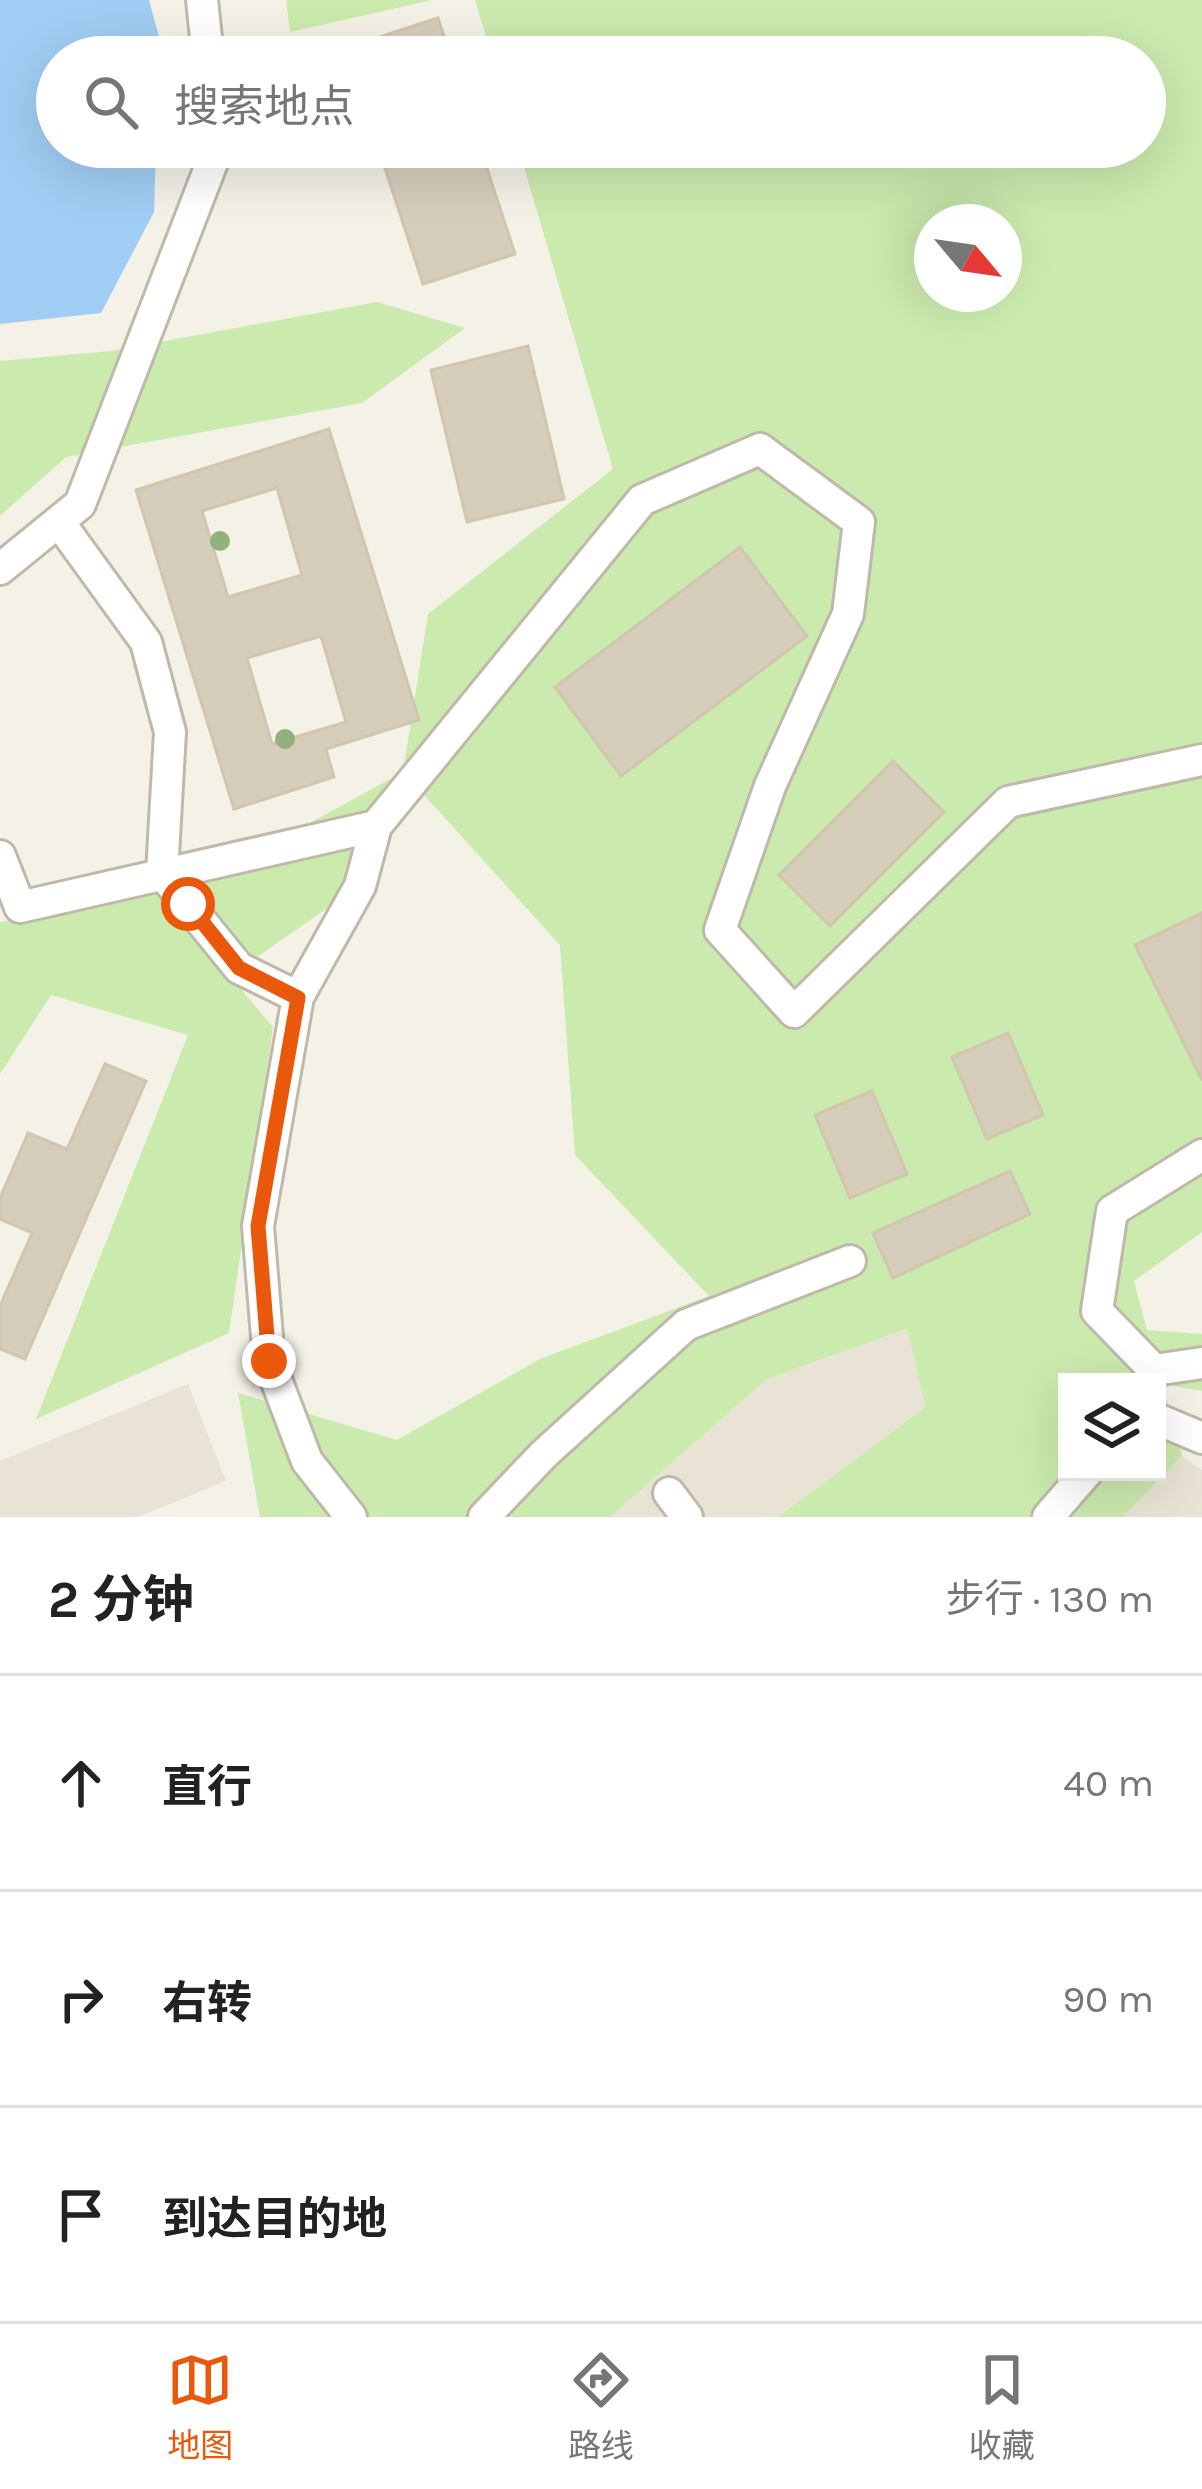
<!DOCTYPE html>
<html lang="zh">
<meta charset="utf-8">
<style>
body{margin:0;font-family:Karla,"Noto Sans SC",sans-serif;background:#f6f6f6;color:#222}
.controls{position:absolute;right:36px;bottom:36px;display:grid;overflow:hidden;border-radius:0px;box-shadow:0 12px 48px #0002}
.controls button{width:108px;height:108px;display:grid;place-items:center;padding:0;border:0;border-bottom:3px solid #e0e0e0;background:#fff;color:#222;font:60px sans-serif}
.compass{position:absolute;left:914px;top:204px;width:108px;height:108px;border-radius:50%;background:#fff;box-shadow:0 12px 48px #0002;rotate:119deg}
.stop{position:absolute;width:36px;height:36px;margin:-27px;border:9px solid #ea580c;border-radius:50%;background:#fff}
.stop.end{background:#ea580c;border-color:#fff;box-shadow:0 3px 12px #0008}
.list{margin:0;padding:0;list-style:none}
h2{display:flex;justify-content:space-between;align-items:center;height:156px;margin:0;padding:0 48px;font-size:51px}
h2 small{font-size:39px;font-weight:400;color:#767676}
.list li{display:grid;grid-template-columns:78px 1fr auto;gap:36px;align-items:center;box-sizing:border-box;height:216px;padding:0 48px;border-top:3px solid #e0e0e0}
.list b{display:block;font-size:45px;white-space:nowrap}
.list em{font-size:39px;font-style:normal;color:#767676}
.icon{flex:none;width:66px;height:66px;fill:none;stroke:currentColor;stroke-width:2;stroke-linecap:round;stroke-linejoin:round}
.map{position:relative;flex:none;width:1202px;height:1517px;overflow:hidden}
.search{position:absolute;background:#fff;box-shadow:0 12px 48px #0002;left:36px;right:36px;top:36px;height:132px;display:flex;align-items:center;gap:30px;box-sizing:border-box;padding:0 42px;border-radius:66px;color:#767676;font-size:45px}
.sheet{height:804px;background:#fff}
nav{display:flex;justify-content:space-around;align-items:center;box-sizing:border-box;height:168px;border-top:3px solid #e0e0e0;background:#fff;font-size:33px;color:#767676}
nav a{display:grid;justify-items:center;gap:6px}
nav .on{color:#ea580c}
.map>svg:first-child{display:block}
.residential{fill:#e8e3d4}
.green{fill:#cbeaae;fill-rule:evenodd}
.water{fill:#a0cdf3}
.building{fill:#d6cdbb;stroke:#d1c6ae;stroke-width:3;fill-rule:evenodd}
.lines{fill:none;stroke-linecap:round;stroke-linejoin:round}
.minor-casing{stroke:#c0b9a9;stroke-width:36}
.minor{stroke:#fff;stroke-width:30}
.tree{fill:#92b17d}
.route{stroke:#ea580c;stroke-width:15}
</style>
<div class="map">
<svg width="1202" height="1517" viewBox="0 0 1202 1517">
<rect width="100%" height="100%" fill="#f4f1e7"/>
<path class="residential" d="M908,1329l19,78 -149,110h-168l157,-138z
M188,1384l38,97 -88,36h-138v-56z
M1182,1456l20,14v47h-79z"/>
<path class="green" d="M286,0h146l-142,32z
M475,0h727v1232l-68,49 13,49 55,4v57l-40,-7 20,72 -59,61h-345l148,-110 -19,-78 -140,50 -157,138h-350l-22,-124 159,47 143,-81 169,-63 -134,-141 -15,-210 -156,-172 -71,131 -103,72 43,51 -44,306 -193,86 152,-384 -137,-40 -51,79v-152l200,-39 203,-111 25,-158 185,-145 -95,-322h627v-90h-653zM932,222h72v72h-72zM1067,1382h90v90h-90z
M377,302l88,26 -103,75 -296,54 -66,59v-155l111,-10z"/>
<path class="water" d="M0,0h149l10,37 -1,20h-101v90h99l-2,65 -53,101 -101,11z"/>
<path class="building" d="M438,18l13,39h-102l-3,-9z
M378,147h102l35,107 -92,30z
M528,346l36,153 -97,23 -36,-152z
M329,429l90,291 -93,29 8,28 -100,32 -98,-319zM277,488l25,87 -74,22 -26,-86zM321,636l25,86 -74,22 -25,-86z
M740,547l67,89 -186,140 -66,-89z
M893,761l51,51 -114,114 -51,-51z
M1202,913v167l-67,-135z
M1008,1033l35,82 -56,24 -35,-82z
M105,1064l41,17 -121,278 -25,-10v-43l32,-73 -32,-14v-21l28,-65 39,16z
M872,1091l35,83 -57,24 -35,-83z
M1010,1171l20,43 -137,64 -20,-45z"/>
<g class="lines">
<defs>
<path id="minor" d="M202,0l6,57
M59,522l87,120 24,90 -8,141 77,95 59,29
M0,569l80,-65 138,-357
M0,856l20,51 356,-81 266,-326 118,-51 99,73 -11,92 -78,172 -50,144 74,82 214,-210 194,-42
M1202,1155l-90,56 -15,100 57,59 48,-7
M1157,1419l45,19
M669,1493l18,24
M351,1517l-44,-56 -38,-100 -11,-135 40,-229 62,-111 16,-60
M484,1517l59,-62 143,-130 164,-64
M1048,1517l39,-45"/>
</defs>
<use href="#minor" class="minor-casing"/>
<use href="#minor" class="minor"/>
</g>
<g class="tree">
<circle cx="220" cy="541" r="10"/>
<circle cx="285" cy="739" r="10"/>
</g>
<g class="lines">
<path class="route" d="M188,904l51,64 59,30 -40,228 11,135"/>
</g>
</svg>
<div class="controls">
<button><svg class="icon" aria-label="layers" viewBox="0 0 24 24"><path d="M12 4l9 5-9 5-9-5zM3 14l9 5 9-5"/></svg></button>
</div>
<svg class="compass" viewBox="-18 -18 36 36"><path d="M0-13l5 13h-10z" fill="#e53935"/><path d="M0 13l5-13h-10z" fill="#767676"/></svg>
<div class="stop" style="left:188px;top:904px"></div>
<div class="stop end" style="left:269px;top:1361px"></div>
<div class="search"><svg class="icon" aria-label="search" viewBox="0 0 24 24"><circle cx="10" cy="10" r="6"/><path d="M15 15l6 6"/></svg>搜索地点</div>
</div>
<section class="sheet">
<h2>2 分钟<small>步行 · 130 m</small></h2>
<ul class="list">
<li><svg class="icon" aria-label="ahead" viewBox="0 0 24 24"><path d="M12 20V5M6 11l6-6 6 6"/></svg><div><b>直行</b></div><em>40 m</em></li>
<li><svg class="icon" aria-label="right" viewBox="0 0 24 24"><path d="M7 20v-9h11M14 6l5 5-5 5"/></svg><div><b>右转</b></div><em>90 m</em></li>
<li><svg class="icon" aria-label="arrive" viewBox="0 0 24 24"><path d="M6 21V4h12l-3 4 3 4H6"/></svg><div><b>到达目的地</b></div></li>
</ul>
</section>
<nav>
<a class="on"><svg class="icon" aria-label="map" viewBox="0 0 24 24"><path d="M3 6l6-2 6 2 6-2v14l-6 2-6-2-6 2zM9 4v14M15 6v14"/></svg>地图</a>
<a><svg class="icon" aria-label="directions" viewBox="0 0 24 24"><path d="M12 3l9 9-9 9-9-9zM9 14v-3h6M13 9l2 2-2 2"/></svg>路线</a>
<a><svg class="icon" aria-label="saved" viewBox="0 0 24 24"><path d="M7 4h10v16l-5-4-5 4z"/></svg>收藏</a>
</nav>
